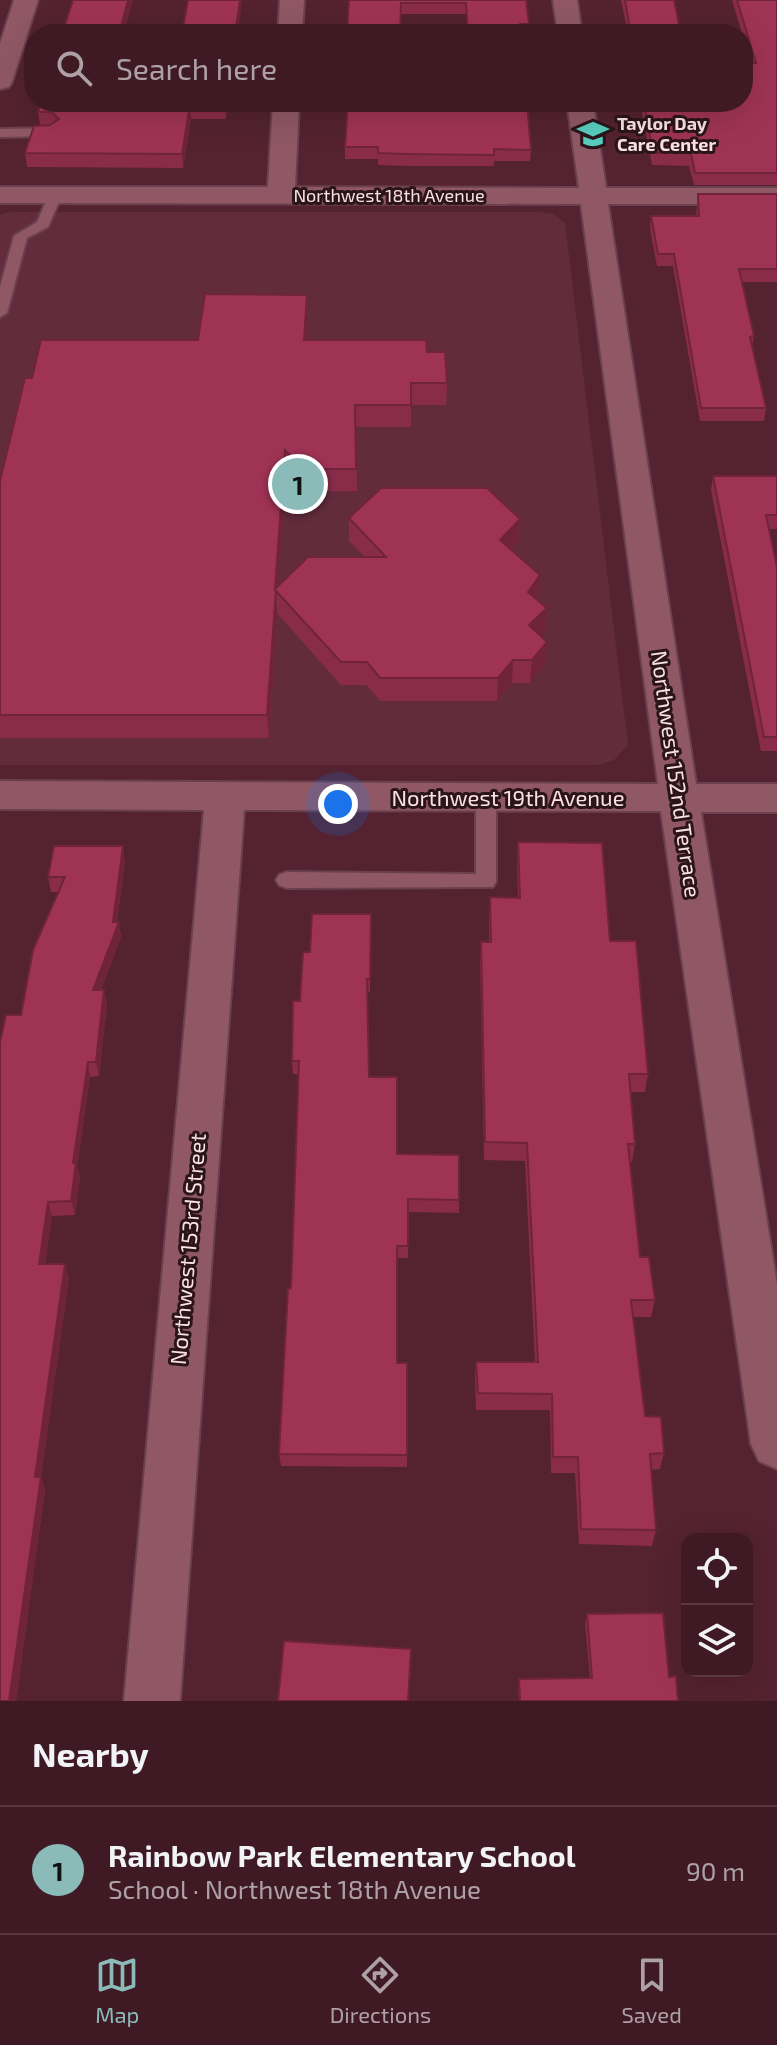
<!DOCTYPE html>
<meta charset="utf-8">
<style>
body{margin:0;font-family:"Exo 2",sans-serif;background:#46232c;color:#f1f3f6}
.controls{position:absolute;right:24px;bottom:24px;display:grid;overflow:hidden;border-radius:16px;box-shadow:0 8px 32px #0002}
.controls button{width:72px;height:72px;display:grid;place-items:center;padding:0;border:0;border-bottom:2px solid #583841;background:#3f1a24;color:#f1f3f6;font:40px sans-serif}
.you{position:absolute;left:338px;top:804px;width:28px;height:28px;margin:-20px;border:6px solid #fff;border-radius:50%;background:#1a73e8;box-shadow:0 0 0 12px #1a73e833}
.badge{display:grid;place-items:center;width:52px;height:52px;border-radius:50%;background:#8bbbb9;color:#111;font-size:26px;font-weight:700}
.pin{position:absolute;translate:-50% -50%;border:4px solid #fff;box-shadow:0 2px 8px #0006}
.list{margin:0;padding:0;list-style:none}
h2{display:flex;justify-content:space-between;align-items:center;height:104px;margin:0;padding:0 32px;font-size:34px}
h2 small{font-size:26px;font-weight:400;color:#ada1a6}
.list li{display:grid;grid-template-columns:52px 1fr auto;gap:24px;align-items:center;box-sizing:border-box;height:128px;padding:0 32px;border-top:2px solid #583841}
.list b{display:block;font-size:30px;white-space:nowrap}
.list p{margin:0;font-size:26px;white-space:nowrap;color:#ada1a6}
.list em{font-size:26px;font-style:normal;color:#ada1a6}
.icon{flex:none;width:44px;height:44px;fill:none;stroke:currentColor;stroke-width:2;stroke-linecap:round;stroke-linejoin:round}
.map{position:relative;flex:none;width:777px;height:1701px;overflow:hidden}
.search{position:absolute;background:#3f1a24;box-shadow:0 8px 32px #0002;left:24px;right:24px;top:24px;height:88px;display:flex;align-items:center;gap:20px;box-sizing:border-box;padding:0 28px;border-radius:32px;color:#ada1a6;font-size:30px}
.sheet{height:232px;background:#3f1a24}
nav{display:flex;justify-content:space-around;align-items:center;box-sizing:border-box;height:112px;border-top:2px solid #583841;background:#3f1a24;font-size:22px;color:#ada1a6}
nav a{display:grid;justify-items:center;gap:4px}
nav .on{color:#8bbbb9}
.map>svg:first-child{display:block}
.built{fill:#632c3c}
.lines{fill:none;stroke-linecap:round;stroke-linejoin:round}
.lane-casing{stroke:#6a404e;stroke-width:4}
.street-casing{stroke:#6a404e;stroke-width:4}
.lane{fill:#905865;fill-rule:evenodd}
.street{fill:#905865;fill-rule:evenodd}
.wall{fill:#892c4a}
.shaded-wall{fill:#6f243c}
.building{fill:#9f3356;stroke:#6f243c;stroke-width:2}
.labels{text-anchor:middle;stroke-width:6;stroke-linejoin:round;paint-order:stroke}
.far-poi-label{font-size:18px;font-weight:bold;fill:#fbe1e6;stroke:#2b151a;text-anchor:start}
.far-street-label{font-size:18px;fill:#fbe1e6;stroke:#2b151a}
.street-label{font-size:22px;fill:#fbe1e6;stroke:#2b151a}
</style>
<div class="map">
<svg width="777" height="1701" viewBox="0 0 777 1701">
<rect width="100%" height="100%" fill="#542230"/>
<path class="built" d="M10,212h528l15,2 12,9 63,522 -14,15 -15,5h-599v-550z"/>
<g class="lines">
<defs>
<path id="lane" d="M0,129l52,-1 6,4 -6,4 -52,1z
M50,192l12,3 -14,32 -21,11 -20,75 -7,4v-30l14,-51 23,-14z
M486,791l10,7v84l-3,5 -207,1 -7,-3 -3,-5 3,-5 7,-3 190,2v-76z"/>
<path id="street" d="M14,0h24l-26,82 -3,5 -9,2v-45z
M280,0h24l-2,34h-24z
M553,0h24l5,34h-24z
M273,102h26l-4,85 284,1 -12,-86h26l13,86h171v16h-169l88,580h81v28h-76l76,472v185l-18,-8 -8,-17 -90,-633 -417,-1 -64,891h-56l80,-891 -204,-1v-28l658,3 -77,-580 -581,-1v-16h268z"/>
</defs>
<use href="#lane" class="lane-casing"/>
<use href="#street" class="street-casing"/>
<use href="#lane" class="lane"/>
<use href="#street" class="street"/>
</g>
<path class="wall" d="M349,0h177l3,24 -1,10h-61l-1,-20h-65z
M621,0h53l7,34h-53z
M732,0h45v185h-83l-5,-19 -37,-1 -12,-63h103l8,-39z
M41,102h187l-2,17h-35l-8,49 -156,-1 -2,-14 15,-28 -2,-13z
M345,147l186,3 -1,11h-36v5h-86l-30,-1v-6h-33z
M698,194h79v88h-35l12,54 -2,12 14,60 -2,13h-64l-27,-155h-16l-7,-37 1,-13h45z
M307,295l1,22 -2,23 121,12 20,31 -1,22h-35v22h-55l1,64 -53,1 -18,-19 -8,113 87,-29 -16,-16v-23l171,1 -1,22 -8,9 27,47 -1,2 8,32 -5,5 7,6 -2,23 -15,18h-18l-15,18h-117l-13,-16h-26l-64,-72 -8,125h-269v-257l32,-103 166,-38z
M713,476h64v53h-8l8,38v184h-16l-50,-261z
M518,842l92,99 38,133 -3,18h-14l4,52 -3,18h-2l10,95 15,43 -4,17h-18l12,99 19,37 -4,16 -9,1 5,60 -4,16 -73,-2 -4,-71h-24l-1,-63h-74l-1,-31 1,-17h59l-10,-201 -41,-1 -4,-199 1,-19h8v-26l1,-19 28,1 -1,-37z
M125,861l-8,61h2l2,15 -20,53h3l3,15 -8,71 -9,1 -13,90 3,10 -5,38 -23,1 -7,48 24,14 -28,199 4,13 -29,211h-16l21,-686 37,-123h-7l-3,-15z
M371,914l-1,78h-3l2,85 28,77 62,46v13l-51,-1v46h-11v105h10v104l-126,-1 -2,-12 12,-166 8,-214h-6l-1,-13 8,-60 10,-49z
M587,1614l91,87h-159l-1,-13 1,-9 71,-1 -5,-54z"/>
<path class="shaded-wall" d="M128,0h5l-9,34h-5z
M240,0h2l-4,34h-3z
M226,102h2l-2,17 -1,-14z
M190,105l1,14 -8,49 -1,-14z
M307,295l1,22 -4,44v-21z
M285,450l1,23 -8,119 -2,-1 1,22 -8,125 -2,-23z
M520,519l-1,22 -20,22 1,-23z
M540,575l-2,22 -11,18 1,-23z
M547,608l-2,23 -17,17 1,-23z
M547,642l-2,23 -15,18 2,-23z
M513,660l-1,23 -15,18 1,-23z
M123,846l2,15 -9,67 3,-6 2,15 -26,68 -2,-15z
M104,990l3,15 -8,71 -3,-14z
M88,1062l2,15 -13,90 3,10 -5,38 -4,-14 2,-38z
M48,1202l4,14 -9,62 -4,-14z
M65,1264l4,14 -30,212 -4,-13z
M41,1477l4,13 -29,211h-7z"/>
<path class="building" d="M73,0h55l-9,34h-57z
M188,0h52l-5,34h-53z
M349,0h177l3,24h-9l1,10h-53l-2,-31h-65l-1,31h-53z
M625,0h49l7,34h-50z
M737,0h40v173h-82l-4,-20h-38l-9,-51h99v-39h13z
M41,102h185l-1,3h-35l-8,49 -157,-1 9,-27 16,-1 9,-6 -7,-7h-14z
M348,102h179l4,48 -37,-1v6l-86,-1 -30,-1v-6h-33z
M698,194h79v75h-38l15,67 -4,1 16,71h-65l-27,-154h-16l-7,-38h48z
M205,294l102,1 -3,45h122l1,12h18l2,31h-36v22h-56l1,64h-53l-18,-19 -10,139 33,-32h78l-37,-39 32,-30h106l33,31 -20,21 40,35 -12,17 19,16 -18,17 18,17 -15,18h-19l-15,18h-118l-13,-16h-26l-65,-71 -9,124h-267v-234l25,-103h7l9,-38h157z
M713,476h64v39h-11l11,52v170h-13z
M518,842l84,1 8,98h26l12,133h-19l6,70h-7l12,113h9l6,43h-24l14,116 16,1 3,36 -14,1 6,76 -75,-1 -3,-72h-25l-1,-63 -74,-1 -2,-31h62l-11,-219 -42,-1 -4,-200h10l-1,-45 30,1z
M54,846h69l-10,76h6l-26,68h11l-8,72h-8l-15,101h3l-5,38 -23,1 -9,62h26l-30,213h6l-32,224h-9v-659l6,-27h15l12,-65 32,-73h-17z
M312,914h59l-1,65h-3l2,98h28v77l62,1v45l-51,-1v47h-11v117h10v92l-128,-1 9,-165 3,-1 8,-227h-7l1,-60h7l3,-49h7z
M663,1613l6,64 7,-1 2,25h-158l-1,-22 73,-1 -5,-64z
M284,1641l127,8 -3,52h-130z"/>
<defs>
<symbol id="school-bare" viewBox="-9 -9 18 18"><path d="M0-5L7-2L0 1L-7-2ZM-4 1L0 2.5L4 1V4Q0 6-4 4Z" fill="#58cebf" stroke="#2b151a" stroke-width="2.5" paint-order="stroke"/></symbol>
</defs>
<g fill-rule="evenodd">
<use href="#school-bare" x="571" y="112" width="44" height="44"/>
</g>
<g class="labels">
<g class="far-poi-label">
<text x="617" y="130">Taylor Day<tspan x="617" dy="21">Care Center</tspan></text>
</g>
<g class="far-street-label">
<text x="389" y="202">Northwest 18th Avenue</text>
</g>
<g class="street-label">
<text transform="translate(676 774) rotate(82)" y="8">Northwest 152nd Terrace</text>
<text x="508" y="806">Northwest 19th Avenue</text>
<text transform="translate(188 1249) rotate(-85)" y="8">Northwest 153rd Street</text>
</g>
</g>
</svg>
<div class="controls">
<button><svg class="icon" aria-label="locate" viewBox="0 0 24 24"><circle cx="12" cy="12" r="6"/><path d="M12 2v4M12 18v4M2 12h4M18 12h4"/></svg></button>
<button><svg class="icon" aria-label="layers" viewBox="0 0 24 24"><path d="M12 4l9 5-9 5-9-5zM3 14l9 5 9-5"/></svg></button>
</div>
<div class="you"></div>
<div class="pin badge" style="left:298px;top:484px">1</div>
<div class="search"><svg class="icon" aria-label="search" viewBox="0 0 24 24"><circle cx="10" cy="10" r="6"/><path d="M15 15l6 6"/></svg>Search here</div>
</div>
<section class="sheet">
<h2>Nearby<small></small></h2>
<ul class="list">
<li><span class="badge">1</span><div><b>Rainbow Park Elementary School</b><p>School · Northwest 18th Avenue</p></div><em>90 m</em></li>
</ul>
</section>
<nav>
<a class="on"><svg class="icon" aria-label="map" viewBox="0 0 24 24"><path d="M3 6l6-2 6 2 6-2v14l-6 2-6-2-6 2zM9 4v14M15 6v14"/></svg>Map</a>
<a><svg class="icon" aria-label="directions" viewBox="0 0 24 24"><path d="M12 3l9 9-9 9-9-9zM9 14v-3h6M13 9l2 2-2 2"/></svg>Directions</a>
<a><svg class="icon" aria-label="saved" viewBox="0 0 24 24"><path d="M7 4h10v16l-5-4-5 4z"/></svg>Saved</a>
</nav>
